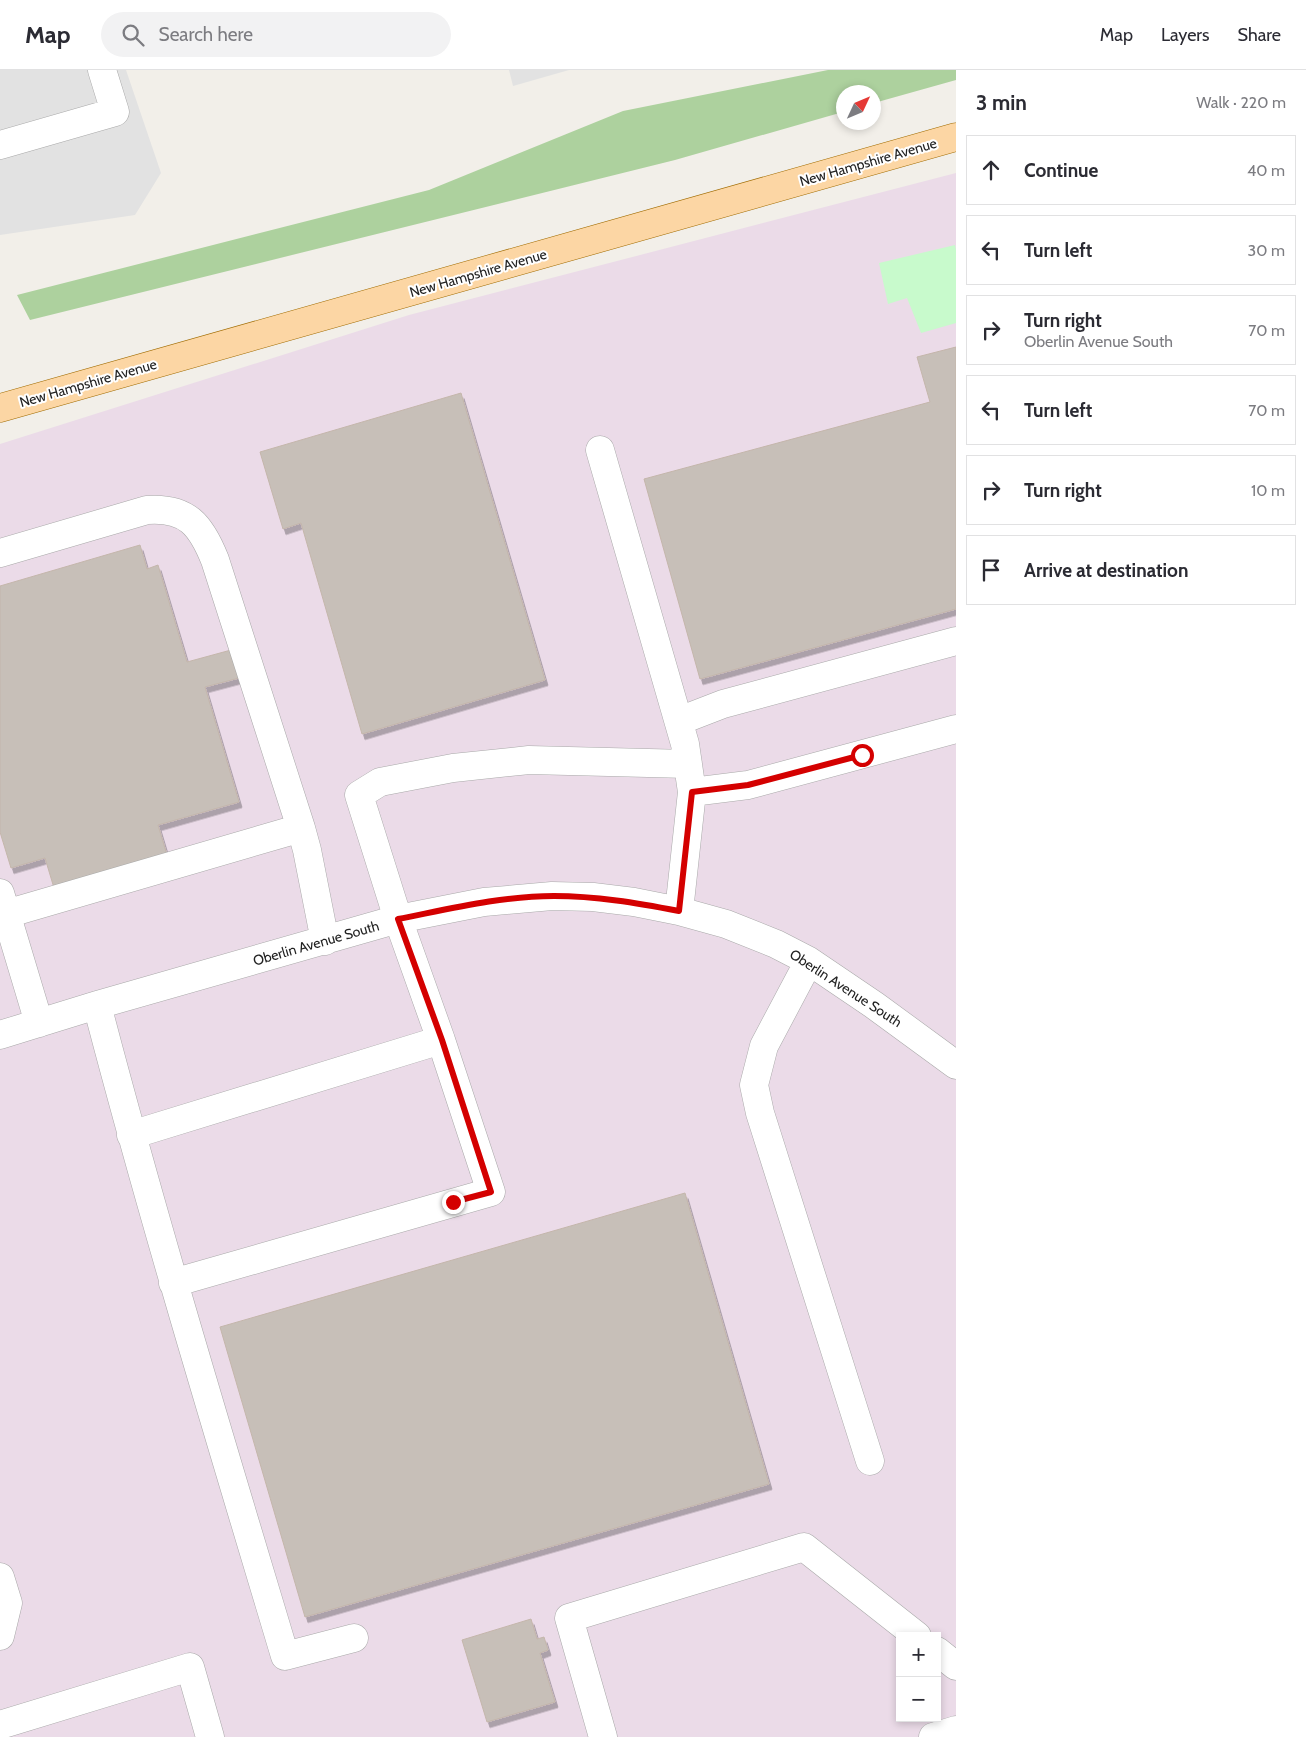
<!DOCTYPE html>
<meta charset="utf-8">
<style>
body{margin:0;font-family:Cabin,sans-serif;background:#f2f2f3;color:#2b2b33}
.controls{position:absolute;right:15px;bottom:15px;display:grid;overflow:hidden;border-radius:0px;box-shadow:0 2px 8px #0003}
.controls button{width:45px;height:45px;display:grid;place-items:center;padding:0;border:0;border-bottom:1px solid #e1e1e2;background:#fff;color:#2b2b33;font:25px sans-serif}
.compass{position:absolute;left:836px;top:15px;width:45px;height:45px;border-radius:50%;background:#fff;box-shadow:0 2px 8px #0003;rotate:46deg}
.stop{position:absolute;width:15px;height:15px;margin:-11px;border:4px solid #d40000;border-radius:50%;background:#fff}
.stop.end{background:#d40000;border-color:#fff;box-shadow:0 1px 5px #0008}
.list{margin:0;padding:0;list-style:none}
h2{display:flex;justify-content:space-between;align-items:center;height:65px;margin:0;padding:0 20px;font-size:21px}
h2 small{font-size:16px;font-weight:400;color:#7c7c81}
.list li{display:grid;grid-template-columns:32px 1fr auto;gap:15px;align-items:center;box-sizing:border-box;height:70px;margin:0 10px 10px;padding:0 10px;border:1px solid #e1e1e2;border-radius:0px}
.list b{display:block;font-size:19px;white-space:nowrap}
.list p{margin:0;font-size:16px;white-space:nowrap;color:#7c7c81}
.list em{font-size:16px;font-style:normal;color:#7c7c81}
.icon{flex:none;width:28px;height:28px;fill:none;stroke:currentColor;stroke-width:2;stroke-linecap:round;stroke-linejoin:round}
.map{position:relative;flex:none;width:956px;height:1667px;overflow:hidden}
header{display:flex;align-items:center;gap:30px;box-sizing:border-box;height:70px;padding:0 25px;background:#fff;border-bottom:1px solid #e1e1e2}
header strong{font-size:24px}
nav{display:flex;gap:28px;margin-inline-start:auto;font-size:18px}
.search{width:350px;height:45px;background:#f2f2f3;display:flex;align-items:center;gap:12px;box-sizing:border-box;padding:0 18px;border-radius:28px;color:#7c7c81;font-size:19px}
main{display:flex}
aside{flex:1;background:#fff}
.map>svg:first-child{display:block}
.industrial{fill:#ebdbe8;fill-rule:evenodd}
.forest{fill:#add19e}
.park{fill:#c8facc}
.parking{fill:#e2e2e2}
.building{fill:#c7bfb8;stroke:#c4b6ab;filter:url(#shadow)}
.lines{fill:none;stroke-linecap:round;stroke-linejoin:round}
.minor-casing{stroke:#a9a9a9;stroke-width:29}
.major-casing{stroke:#a06b00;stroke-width:29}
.minor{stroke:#fff;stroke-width:28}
.major{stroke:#fcd6a4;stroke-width:28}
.route{stroke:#d40000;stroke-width:6}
.labels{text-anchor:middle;stroke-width:4;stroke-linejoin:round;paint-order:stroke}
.street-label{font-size:14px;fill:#222;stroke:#fff}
</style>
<header>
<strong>Map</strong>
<div class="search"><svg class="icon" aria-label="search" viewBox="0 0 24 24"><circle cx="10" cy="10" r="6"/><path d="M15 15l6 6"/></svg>Search here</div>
<nav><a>Map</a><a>Layers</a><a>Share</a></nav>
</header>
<main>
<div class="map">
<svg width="956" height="1667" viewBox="0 0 956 1667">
<defs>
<filter id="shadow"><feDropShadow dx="3" dy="5.5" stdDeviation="0" flood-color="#0004"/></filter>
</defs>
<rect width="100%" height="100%" fill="#f2efe9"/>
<path class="industrial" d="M956,103v1564h-956v-1293l409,-129zM900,1566h37v82h-37z"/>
<path class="forest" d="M828,0h128v10l-82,23v-11h-30l-1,20 -168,48 -645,160 -13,-25 412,-105 194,-79z"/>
<path class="park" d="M955,175l1,5v73l-35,10 -14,-35 -19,6 -9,-41z"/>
<path class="parking" d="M0,0h126l35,103 -26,42 -135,20z
M509,0h60l-56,16z"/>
<path class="building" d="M956,277v262l-256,70 -56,-200 286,-77 -13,-45z
M461,323l84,287 -183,54 -61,-211 -18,6 -23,-77z
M140,475l7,24 11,-4 29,97 44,-12 8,28 -34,9 34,115 -81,23 9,30 -113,33 -9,-30 -34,10 -11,-36v-246z
M685,1123l84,291 -464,133 -85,-290z
M531,1549l6,20 7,-2 4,13 -8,3 15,49 -68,20 -25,-82z"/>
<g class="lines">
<defs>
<path id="minor" d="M0,75l115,-33 -13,-42
M600,380l85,294 7,48 -13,119
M0,483l147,-43c40,-3 54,15 68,50l86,268 6,22 18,91
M679,651l44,-17 233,-63
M692,722l56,-7 208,-56
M0,823l39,130
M6,844l295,-86
M809,891l-45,85 -10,39 6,28 110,348
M97,935c57,218 123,434 188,651l69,-18
M0,965l97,-30 301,-86 86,-17 68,-6 41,1 41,5 45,9 47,13 50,20 33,17 65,44 82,60
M131,1065l310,-95
M173,1213l318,-91 -50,-152 -43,-121 -39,-124 21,-13 73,-14 76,-8 159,4
M0,1507l8,26 -8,33
M937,1581l19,15
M0,1655l190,-58 20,70
M603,1667l-34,-119 235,-71 113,89
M933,1667l23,-7"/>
<path id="major" d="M0,338l956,-271"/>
</defs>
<use href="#minor" class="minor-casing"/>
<use href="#major" class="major-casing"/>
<use href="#minor" class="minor"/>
<use href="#major" class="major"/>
</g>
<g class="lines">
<path class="route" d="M453,1132l38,-10 -49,-152 -44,-121c51,-10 103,-23 156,-23 42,0 83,7 125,15l13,-119 56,-7 114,-30"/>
</g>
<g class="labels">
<g class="street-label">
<text transform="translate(868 92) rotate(-16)" y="5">New Hampshire Avenue</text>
<text transform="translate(478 203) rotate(-16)" y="5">New Hampshire Avenue</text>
<text transform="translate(88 313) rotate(-16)" y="5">New Hampshire Avenue</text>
<text transform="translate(316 873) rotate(-16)" y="5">Oberlin Avenue South</text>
<text transform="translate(846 918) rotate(33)" y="5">Oberlin Avenue South</text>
</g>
</g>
</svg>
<div class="controls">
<button>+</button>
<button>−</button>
</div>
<svg class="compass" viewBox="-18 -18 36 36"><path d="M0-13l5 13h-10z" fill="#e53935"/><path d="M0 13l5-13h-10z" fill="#7c7c81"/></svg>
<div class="stop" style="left:862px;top:685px"></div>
<div class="stop end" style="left:453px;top:1132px"></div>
</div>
<aside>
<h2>3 min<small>Walk · 220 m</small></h2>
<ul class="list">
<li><svg class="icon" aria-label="ahead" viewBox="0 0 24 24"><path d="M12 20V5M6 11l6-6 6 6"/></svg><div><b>Continue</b></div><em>40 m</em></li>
<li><svg class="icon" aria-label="left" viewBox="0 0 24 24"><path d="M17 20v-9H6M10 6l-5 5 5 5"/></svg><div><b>Turn left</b></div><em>30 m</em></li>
<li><svg class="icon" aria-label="right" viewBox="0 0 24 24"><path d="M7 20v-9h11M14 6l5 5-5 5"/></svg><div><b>Turn right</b><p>Oberlin Avenue South</p></div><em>70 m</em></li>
<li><svg class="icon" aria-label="left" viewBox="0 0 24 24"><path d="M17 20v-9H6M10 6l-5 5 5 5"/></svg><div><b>Turn left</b></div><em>70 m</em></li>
<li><svg class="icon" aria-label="right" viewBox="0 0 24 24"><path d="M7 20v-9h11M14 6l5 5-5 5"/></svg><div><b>Turn right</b></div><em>10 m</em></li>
<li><svg class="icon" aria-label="arrive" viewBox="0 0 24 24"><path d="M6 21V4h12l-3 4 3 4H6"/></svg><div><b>Arrive at destination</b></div></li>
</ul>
</aside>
</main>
